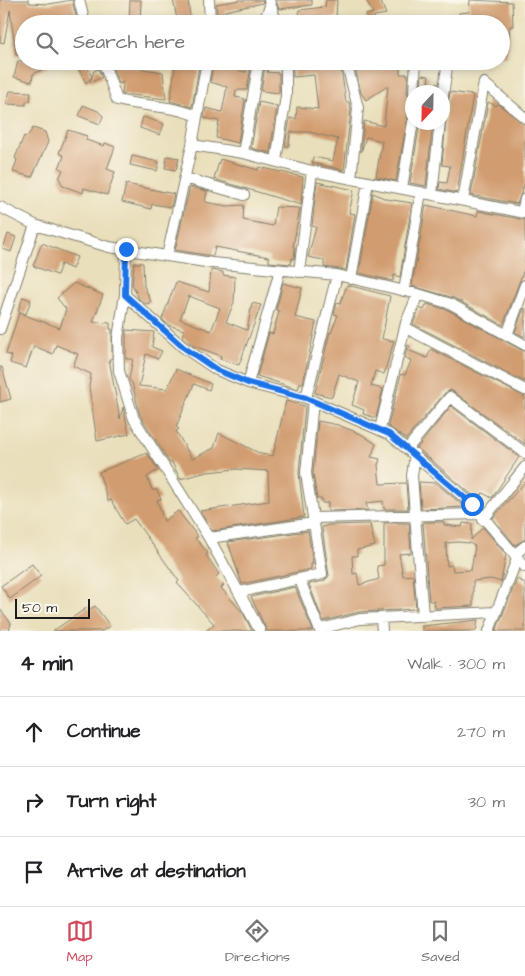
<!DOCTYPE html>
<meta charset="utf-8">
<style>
body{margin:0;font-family:"Architects Daughter",sans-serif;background:#f6f6f6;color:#202124}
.compass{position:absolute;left:405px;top:85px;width:45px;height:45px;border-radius:50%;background:#fff;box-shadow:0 2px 8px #0003;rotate:202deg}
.scale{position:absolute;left:15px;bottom:12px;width:75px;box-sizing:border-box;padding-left:5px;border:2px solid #1c1c1c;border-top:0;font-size:14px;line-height:18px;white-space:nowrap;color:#1c1c1c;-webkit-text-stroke:4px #fbf7ec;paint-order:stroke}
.stop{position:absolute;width:15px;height:15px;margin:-11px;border:4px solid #1a73e8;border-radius:50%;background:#fff}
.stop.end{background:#1a73e8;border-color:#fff;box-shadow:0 1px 5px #0008}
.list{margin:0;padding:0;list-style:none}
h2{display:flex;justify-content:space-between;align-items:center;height:65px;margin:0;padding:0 20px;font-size:21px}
h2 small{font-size:16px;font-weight:400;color:#757577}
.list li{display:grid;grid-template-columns:32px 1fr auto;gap:15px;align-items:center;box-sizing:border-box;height:70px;padding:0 20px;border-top:1px solid #e0e0e0}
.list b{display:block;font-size:19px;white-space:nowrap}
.list em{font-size:16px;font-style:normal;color:#757577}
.icon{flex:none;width:28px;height:28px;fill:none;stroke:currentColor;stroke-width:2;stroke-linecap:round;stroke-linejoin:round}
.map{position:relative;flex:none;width:525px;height:631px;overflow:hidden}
.search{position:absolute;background:#fff;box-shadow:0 2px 8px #0003;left:15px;right:15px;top:15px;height:55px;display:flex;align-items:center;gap:12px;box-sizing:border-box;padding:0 18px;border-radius:28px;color:#757577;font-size:19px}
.sheet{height:275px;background:#fff}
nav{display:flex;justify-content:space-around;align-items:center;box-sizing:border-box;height:70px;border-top:1px solid #e0e0e0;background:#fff;font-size:14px;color:#757577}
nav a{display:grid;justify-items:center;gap:2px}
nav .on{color:#d1495b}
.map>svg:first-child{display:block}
.building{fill:#d19c6f;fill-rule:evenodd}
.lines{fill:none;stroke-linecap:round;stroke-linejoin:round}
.street-casing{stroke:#827e6c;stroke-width:12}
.street{stroke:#fff;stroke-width:10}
.route{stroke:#1a73e8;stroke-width:6}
</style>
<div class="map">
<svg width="525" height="631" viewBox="0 0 525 631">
<rect width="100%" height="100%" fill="#fbf7ec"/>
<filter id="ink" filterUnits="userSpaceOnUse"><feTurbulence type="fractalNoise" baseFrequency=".02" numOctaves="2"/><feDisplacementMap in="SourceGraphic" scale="10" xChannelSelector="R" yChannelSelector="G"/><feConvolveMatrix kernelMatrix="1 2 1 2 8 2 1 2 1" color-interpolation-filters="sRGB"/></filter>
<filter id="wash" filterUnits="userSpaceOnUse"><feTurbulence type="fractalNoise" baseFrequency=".0096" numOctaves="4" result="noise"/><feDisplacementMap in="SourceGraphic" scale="20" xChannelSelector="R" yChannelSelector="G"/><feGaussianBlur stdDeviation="1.12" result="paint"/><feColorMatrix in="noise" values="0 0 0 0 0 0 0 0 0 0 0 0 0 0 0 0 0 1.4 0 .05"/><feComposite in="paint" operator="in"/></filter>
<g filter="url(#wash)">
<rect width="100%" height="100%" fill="#e9dfbb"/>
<g id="blocks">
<path class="building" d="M0,0h29v3l20,1 23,-4 6,24h-54v30l-8,1 -6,-45 -6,33 -4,-1z
M130,0h11l-1,24h-11z
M173,0h15l3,24h-13z
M240,0h22l1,3 -38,8 1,13h-8l-2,-20z
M276,0h36v5l-33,4z
M326,0h11l-1,18h-18v-2l-18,2 -1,-8 26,-3z
M366,0h14l6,14 -12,2 2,8h-8l-2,-9 7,-2z
M470,0l42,2 1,24h-3l-3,31h-6v-33h-27l-1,-4 -13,1 -1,-8 10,-1z
M18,61h27l3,6 -15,7 -1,8 -18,-5z
M176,61h24l-8,46 -22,-6z
M248,61h4l-5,29h-11l-1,7 10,2 -7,44 -22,-5 3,-17 -15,-3 2,-10 16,4 5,-25 -17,-5 4,-20 16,2v5l16,3z
M266,61h2l-1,11 12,1v20l-18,-2z
M369,61h31v13h8l-1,18 4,6 -1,6 -14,77 -20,-4 6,-36 -16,-4 -5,15 3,-31 20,5 4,-40 -22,14 -5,-7 -7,-30z
M85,62l7,15 2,-6 4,-2 4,8 -12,6 2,-6 -6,6 -9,-17z
M111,64l52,8 3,27 -44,-5 1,-12 -4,2z
M321,64v4h20l5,34h3l2,7 -7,61 -32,-7 1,-6 20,4 5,-22 -29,-7h-19l-1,14h-4l5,-28 6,1 1,-12 21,2 -4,-34 -21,2v-9z
M422,75l7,1 -1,7 10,1 -1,8h-16z
M10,91l21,1 -1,9h-4v4l-20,-1z
M450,92l23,3 -16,98 -18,-4 1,-7 7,1 3,-17 -8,-1 5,-57z
M259,102l18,4 -7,47 -19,-5z
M488,102l8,4 2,-2 27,21v58l-8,21 -46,-9z
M83,105l15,6 5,5 -3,8 -21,-8z
M143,117l21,7 -4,11 -20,-7z
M420,122h13l-7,64 -16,-3z
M33,128l12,4 3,10 -16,35 -19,-5 4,-12 -2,-2 9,-22 3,1z
M68,130l19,6 -1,4 18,6 1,-3 10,4 -8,22 8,3 -8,23 -23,-7 -1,5 -20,-7 -4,-8 4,-8 -4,-2 5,-12 -5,-3z
M132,156l27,6 -2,9 -27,-6z
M167,156l12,2 -3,12 -11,-2z
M220,159l38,11 1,-3 44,10 -2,28 -87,-26z
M317,182l37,8 -5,23 6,1 -9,56 -22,-3v-7l-16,-3 8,-30 -4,-1z
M126,184l48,10 -3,13 -19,-3 -1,5 -29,-7z
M190,187l17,4 -2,11 22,4 17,-1 -1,15 30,6 3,-19 24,1 -7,39 2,1 -1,11 -2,-1 -1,6 -22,-2v-5l-54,-10 -2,9 -38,-6z
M373,193l13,6 26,4 -12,74 -6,-2 -1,6 -34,-8z
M426,205l51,11 1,-5 47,9v47l-22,58 -49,-27 -42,-12z
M8,234l8,3 -5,15 -8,-3z
M42,243l35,14 -5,12 -11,-5 -4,11 -24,-9z
M134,263h9l1,23 7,16 -5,2 -7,-5 -7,-15z
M211,270l12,2v3l12,2 -1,25 -8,20 21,8 5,-27 9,2 -22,60 -19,-6 1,-3 -27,-10 -12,-9 2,-7 -16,-5 -6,-6 14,-37 33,10zM189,296l31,12 -9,23 -31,-12z
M74,283l29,12 -10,27 17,1v6h2v30h-3l11,60 3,-12 6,27 -32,7 -8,-54 2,-13 -18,-8 5,-12 -22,-9 -3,9 -19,-8 -8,22 -16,-5 2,-7 -6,-2 13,-41 41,15 6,-19 -9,-11z
M283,283l19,5 -7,29 21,5 -13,61h-3l-2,6 -41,-13 12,-43 4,1 6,-23 -3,-1z
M347,285l43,11 -8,43 12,2 -10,33 -9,-3 -4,15 12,3 -7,29 -13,-4 1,-4 -12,-5 7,-23 -20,-8 -7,23 -17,-4 15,-61 1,1 7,-18 -4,-1 3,-11 3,1z
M23,297l8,3 -5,14 -8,-3z
M427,304l21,6 77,42v30l-112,-58 7,-16 4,2z
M524,308h1v29l-10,-5z
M126,330l28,2 -2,15 10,4 -4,8 -12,-5 -7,32 28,3 9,-20 35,15 -2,6 -15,-6 -18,43 3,2 -3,2 16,28 22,-11 5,-15 42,21 12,2 13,-55 19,5 -6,67 5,44 -92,14 -12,-20 69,-10 -1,-30 -32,-2 -29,3 -27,7 -8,-17 -2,1 -30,-48 -8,-32 -3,-4 4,-20h-7z
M408,345l2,1 -2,4 19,8 4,-9 94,48v47l-74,-54 -6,3 -39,46 -18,-13 13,-52 4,1 6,-14 -6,-4z
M0,367h2l9,32 -11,3z
M451,406l68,51 -27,41 -9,-5 -6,6 -60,-51z
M318,421l20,4 23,9 15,10 -5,13 9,2 -2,6 2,19 26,-1 2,26h-24l-1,-8 -17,2 2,7 -40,1v-8h-6v-4h-5l-4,-26z
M147,453l11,17 -11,7 5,13h5l4,9 -4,1 7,21 14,-10 20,26 -3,1 13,15 -2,2 13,19 -3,3 8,8 -3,3 22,25 9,18h-46l8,-7 -37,-41 2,-2 -45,-62 -9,5 -14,-24 -3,1 -9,-29z
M419,482l17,1 29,24 -44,2z
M525,482v57l-10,6 -22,-27z
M423,522h21v3l18,2 1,-4 9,1 -1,16 12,-13 23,28 -5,27 -10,-3 -18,2v25l-38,2 -1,-7h-5zM458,542l11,1 6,3 -4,24 -18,1 -1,-6 -5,1 -1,-23z
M384,523h25l2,30 -12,1 4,22 10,-1 3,34 -57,3 -36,9 -14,-37 15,-3 5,-5 -7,-49 7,-2 41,-1 5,22 -18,4v6h-5l1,18 4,-1 2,12 20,-6 -2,-13 7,-1z
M308,531l5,33h-2v5l-69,15 -14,-42z
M32,564l9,12 -31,23 -9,-13z
M517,579l8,4v48h-29z
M295,587l18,44h-46l-16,-34z
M95,606l15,20 -8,5h-49l35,-24 2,2z
M0,609l11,14 -2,8h-9z
M478,620l-2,11h-54v-5z"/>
</g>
</g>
<g filter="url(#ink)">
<use href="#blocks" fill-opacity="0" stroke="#827e6c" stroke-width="1"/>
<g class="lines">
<defs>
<path id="street" d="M79,0l6,24
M209,0l1,24
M269,0l8,24
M263,24l7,-18
M103,61l14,39c27,7 55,5 80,16
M346,61l12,47 -7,71
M484,83l41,35
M414,92l2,-31
M442,103l5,-36
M192,145l51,8 69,18 213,42
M243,153l16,-92
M276,161l10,-65v-35
M185,178l59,17
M402,188l11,-66
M432,194l8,-72
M463,200l21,-117
M0,207l35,18 74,22 103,16 125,12 81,19 33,10 74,41
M522,212l3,-13
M126,249l-1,46 -7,43 1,33 15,48 75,119 51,93
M167,256l25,-111 15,-84
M299,272l13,-101
M351,279l17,-97
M404,291l17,-99
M125,295l58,52 34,23 31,13 58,15 83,36 83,70 53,63
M406,328l119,62
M0,329l35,-104
M507,335l18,-50
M248,383l32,-113
M306,398l31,-123
M380,429l26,-106 12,-29
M408,448l42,-51 75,56
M415,454l-3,22 11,140
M314,518l165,-4
M483,520l42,-53
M209,538l105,-15
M514,555l11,-9
M300,580l20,51
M240,592l82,-18 -16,-101 7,-72
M381,618l1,13
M320,629l40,-10 136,-7
M489,631l28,-72"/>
</defs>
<use href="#street" class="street-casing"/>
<use href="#street" class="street"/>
</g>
</g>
<g class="lines" filter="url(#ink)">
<path class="route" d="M126,249l-1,46 58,52 34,23 31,13 58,15 83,36 83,70"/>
</g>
</svg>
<svg class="compass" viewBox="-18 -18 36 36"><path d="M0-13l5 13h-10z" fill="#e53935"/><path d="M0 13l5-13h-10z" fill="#757577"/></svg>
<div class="scale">50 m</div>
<div class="stop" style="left:472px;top:504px"></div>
<div class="stop end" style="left:126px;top:249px"></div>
<div class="search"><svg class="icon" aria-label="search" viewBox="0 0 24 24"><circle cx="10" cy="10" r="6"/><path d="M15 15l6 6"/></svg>Search here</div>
</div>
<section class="sheet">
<h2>4 min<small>Walk · 300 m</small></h2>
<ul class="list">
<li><svg class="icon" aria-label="ahead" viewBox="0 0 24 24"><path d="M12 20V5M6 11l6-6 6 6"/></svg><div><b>Continue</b></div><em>270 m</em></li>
<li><svg class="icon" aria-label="right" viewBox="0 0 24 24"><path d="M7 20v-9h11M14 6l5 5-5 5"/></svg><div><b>Turn right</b></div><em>30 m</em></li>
<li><svg class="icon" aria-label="arrive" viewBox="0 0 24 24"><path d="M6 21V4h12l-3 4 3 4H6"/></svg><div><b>Arrive at destination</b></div></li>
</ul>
</section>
<nav>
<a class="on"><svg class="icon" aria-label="map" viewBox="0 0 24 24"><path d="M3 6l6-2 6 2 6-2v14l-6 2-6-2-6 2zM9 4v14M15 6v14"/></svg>Map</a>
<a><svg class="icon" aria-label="directions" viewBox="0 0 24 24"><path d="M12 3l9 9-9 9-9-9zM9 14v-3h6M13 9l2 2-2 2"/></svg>Directions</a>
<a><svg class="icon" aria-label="saved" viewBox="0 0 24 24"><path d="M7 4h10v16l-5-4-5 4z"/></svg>Saved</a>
</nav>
